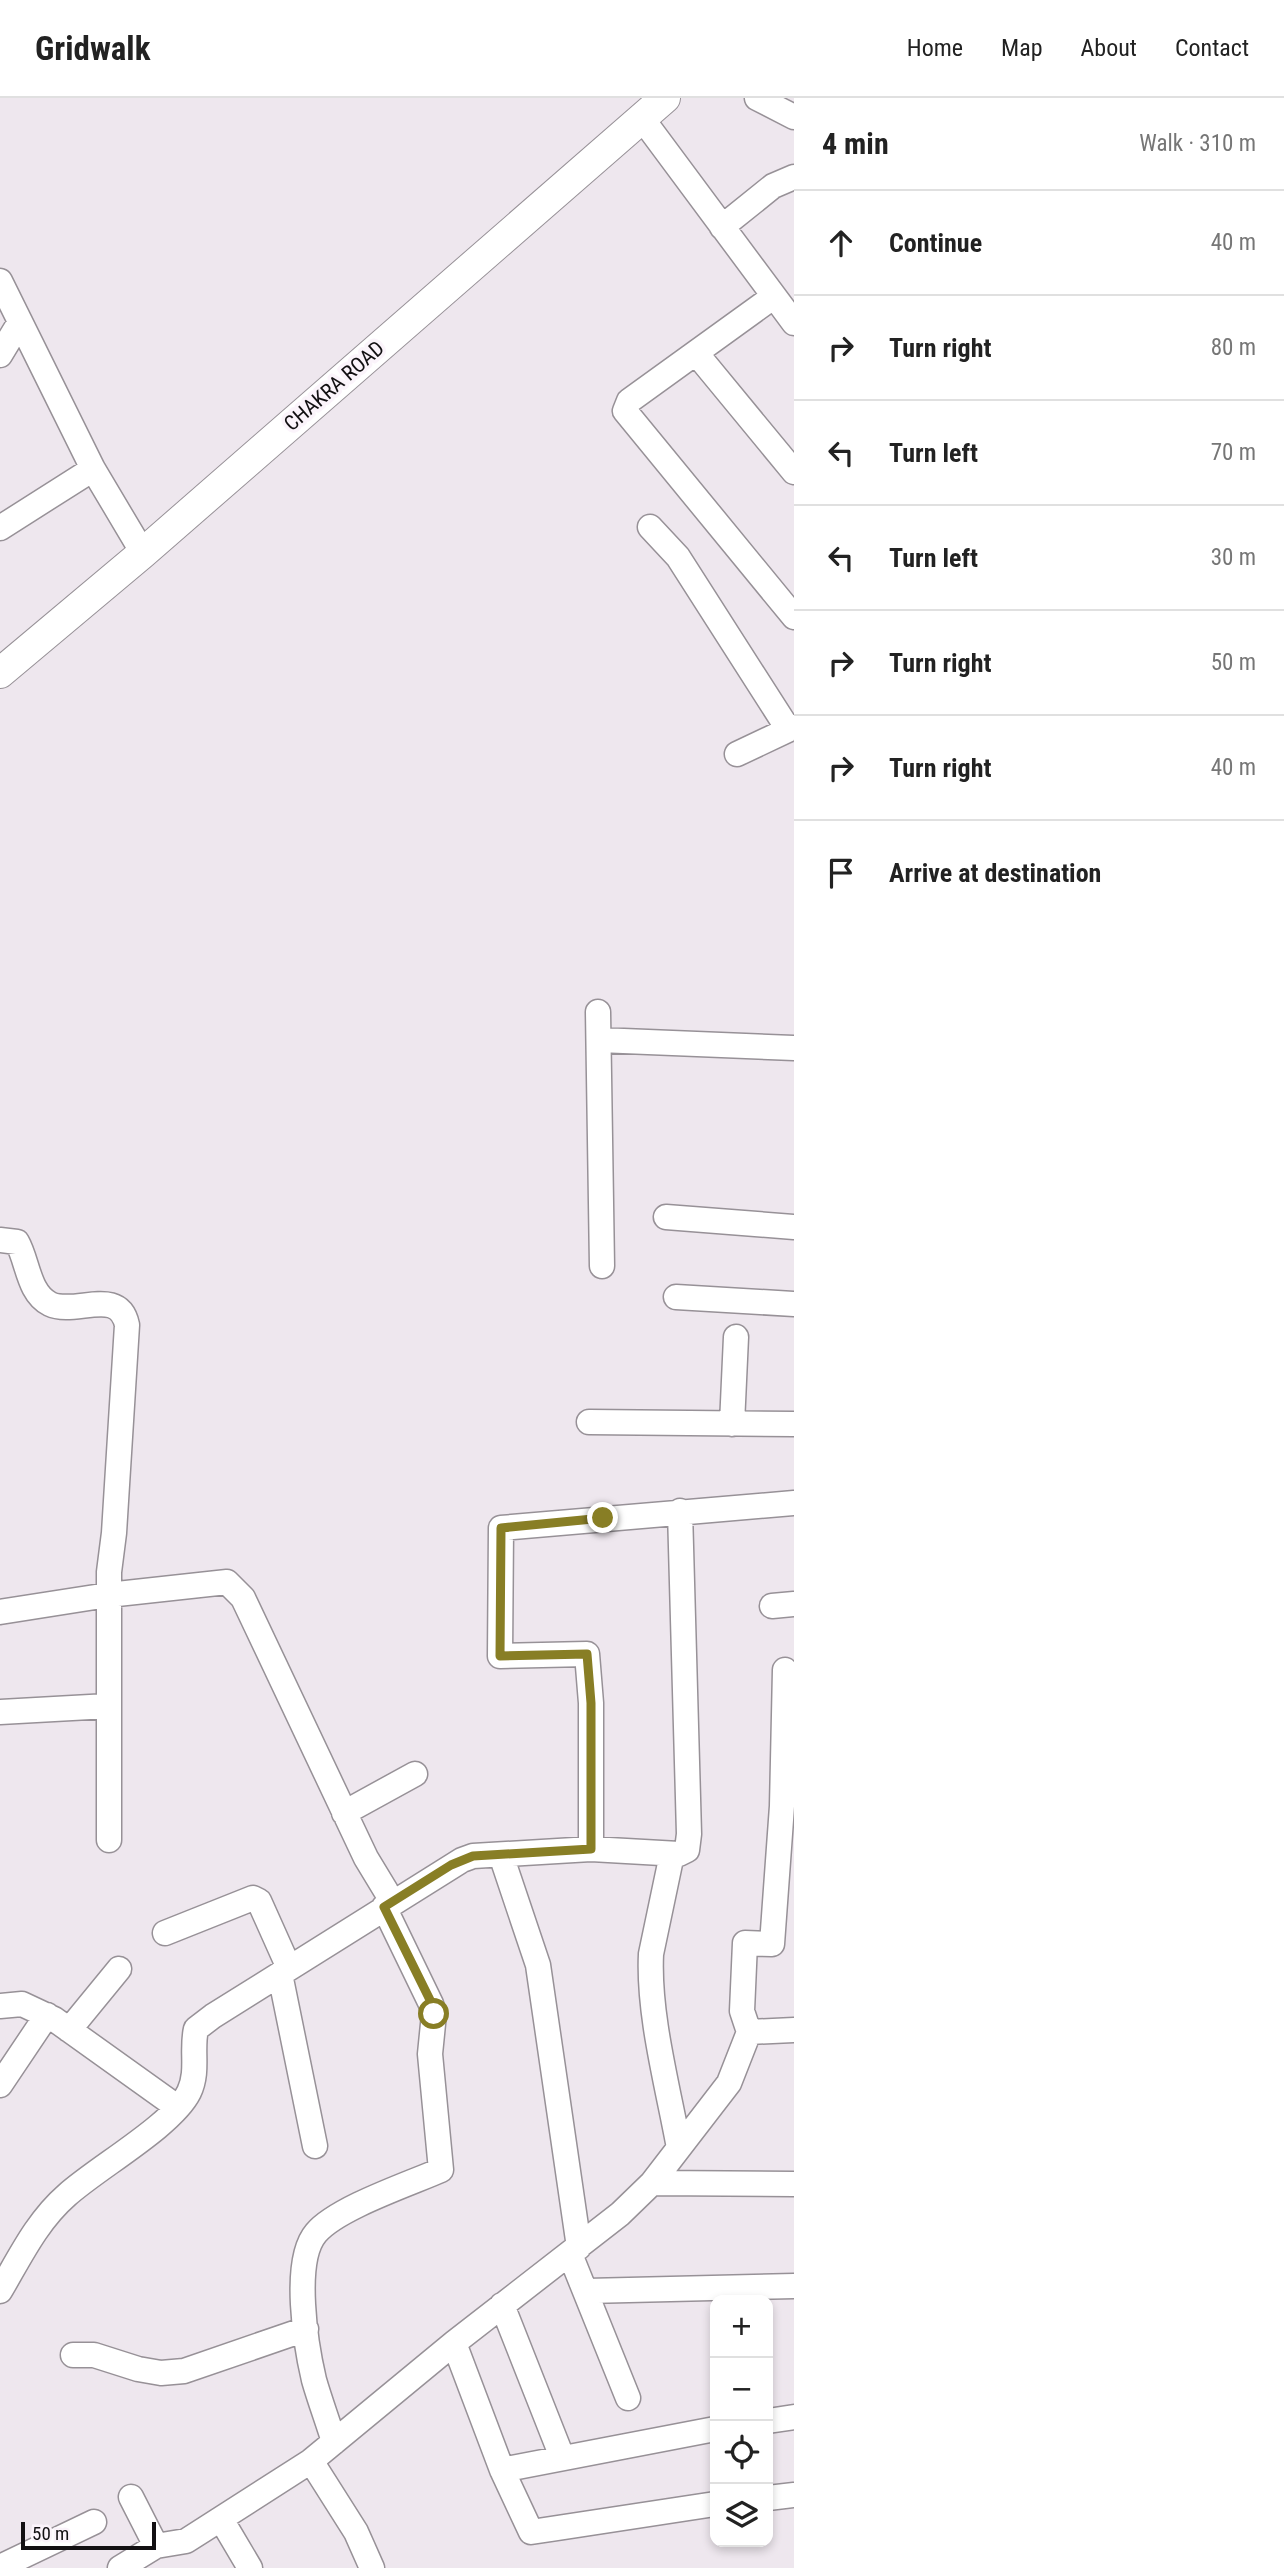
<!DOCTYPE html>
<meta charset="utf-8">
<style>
body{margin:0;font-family:"Roboto Condensed",sans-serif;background:#f6f6f6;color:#222}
.controls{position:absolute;right:21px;bottom:21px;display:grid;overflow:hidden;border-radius:14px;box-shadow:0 4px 10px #0003}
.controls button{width:63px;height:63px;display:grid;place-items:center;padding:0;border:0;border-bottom:2px solid #e0e0e0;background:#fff;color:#222;font:35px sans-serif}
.scale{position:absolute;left:21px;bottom:18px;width:135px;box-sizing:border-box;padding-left:7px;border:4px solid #121012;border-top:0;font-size:19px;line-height:24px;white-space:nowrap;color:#121012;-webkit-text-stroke:5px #fbf4fb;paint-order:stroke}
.stop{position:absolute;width:21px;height:21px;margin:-16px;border:5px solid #887e25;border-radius:50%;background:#fff}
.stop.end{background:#887e25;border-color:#fff;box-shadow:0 2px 7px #0008}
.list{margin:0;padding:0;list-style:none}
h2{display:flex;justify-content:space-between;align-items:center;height:91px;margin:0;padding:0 28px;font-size:30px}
h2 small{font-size:23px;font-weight:400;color:#767676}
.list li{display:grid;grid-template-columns:46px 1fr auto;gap:21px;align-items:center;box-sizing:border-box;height:105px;padding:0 28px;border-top:2px solid #e0e0e0}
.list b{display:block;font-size:26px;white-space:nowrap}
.list em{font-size:23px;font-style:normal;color:#767676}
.icon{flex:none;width:38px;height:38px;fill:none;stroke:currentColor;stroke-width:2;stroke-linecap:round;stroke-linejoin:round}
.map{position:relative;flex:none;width:794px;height:2470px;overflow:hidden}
header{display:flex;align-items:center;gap:42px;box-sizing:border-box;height:98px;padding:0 35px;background:#fff;border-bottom:2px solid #e0e0e0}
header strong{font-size:33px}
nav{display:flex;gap:38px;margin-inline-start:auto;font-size:24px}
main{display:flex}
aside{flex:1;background:#fff}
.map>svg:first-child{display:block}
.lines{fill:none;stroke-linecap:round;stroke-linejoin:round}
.minor-casing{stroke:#979197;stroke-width:27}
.major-casing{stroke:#979197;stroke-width:32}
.minor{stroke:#fff;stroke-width:24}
.major{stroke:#fff;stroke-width:30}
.route{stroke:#887e25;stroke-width:9}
.labels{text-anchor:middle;stroke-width:7;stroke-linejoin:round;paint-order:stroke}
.street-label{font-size:21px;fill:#121012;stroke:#fbf4fb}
</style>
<header>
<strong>Gridwalk</strong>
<nav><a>Home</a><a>Map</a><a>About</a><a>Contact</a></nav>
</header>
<main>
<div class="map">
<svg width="794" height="2470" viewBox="0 0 794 2470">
<rect width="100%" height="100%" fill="#eee7ee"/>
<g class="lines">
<defs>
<path id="minor" d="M757,0l37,19
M641,19l153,206
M722,129l51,-41 21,-9
M0,183l93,188 50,84
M773,199l-144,104 -4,10 169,206
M696,255l98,119
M0,257l20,-33
M650,429l28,30 110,172
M0,430l93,-59
M737,656l57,-27
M598,914l4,254
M599,942l195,8
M666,1119l128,10
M0,1142l17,2c11,19 11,51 33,62 25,12 69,-18 77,21l-13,208 -5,39v268
M676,1199l118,7
M589,1324l205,2
M732,1326l4,-87
M772,1508l22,-2
M0,1514l108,-17 119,-13 16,16 123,260 20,33
M0,1614l108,-6
M344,1715l71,-39
M591,1751v-146l-4,-49 -87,2 1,-128 293,-25
M672,1756l-21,100c-3,61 17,133 28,194
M501,1757l37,110 41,282
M165,1835l88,-35 6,3 30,67
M280,1876l35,172
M0,1908l22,-2 32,15 123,88
M69,1932l50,-61
M749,1934l-7,-21 3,-68 27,1 10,-138 3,-136
M0,1987l47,-70
M652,2085l142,1
M570,2156l58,144
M0,2193c20,-34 37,-70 67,-96 31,-28 105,-69 122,-103 10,-21 2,-42 7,-63l17,-13 249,-156 11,-4 118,-7 88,5 8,-4 2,-16 -9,-323
M587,2193l207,-5
M502,2207l60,152
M454,2245l48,127 29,62 184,-28
M73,2257h21l44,14 23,4 23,-2 122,-42
M768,2323l26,-4
M334,2344c-6,-20 -14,-41 -20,-62 -8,-34 -22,-119 2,-147 21,-25 93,-49 125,-63l-11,-116 4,-40 -3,-10 -47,-97
M311,2363l45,71 16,36
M502,2372l213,-41
M131,2399l25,49
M768,2400l26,-3
M221,2421l29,49
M0,2469l94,-45
M120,2470l36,-22 30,-5 125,-80 143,-118 166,-129 32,-31 77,-100 20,-51 45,-2"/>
<path id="major" d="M0,575l143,-120 522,-455"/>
</defs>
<use href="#minor" class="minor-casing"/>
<use href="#major" class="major-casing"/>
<use href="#minor" class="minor"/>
<use href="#major" class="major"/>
</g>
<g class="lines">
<path class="route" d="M434,1916l-2,-10 -48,-97 67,-42 22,-9 118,-7v-146l-4,-49 -87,2 1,-128 102,-10"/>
</g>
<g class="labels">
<g class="street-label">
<text transform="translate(334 288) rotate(-41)" y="7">CHAKRA ROAD</text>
</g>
</g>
</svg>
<div class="controls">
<button>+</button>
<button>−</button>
<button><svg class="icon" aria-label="locate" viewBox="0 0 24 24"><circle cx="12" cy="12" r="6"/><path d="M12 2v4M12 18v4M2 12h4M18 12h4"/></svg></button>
<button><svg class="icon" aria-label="layers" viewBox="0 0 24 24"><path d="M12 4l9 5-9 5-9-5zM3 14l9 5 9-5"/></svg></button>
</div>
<div class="scale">50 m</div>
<div class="stop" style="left:434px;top:1916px"></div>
<div class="stop end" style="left:603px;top:1420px"></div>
</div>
<aside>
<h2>4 min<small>Walk · 310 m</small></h2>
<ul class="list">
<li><svg class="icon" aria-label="ahead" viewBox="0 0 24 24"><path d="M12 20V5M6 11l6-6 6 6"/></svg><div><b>Continue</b></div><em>40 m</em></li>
<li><svg class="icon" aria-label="right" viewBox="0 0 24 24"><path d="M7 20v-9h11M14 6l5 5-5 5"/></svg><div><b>Turn right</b></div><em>80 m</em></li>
<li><svg class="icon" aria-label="left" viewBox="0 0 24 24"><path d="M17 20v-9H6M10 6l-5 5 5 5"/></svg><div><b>Turn left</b></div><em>70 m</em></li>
<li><svg class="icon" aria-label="left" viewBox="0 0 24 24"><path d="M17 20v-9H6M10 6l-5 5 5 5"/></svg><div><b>Turn left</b></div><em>30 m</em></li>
<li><svg class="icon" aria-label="right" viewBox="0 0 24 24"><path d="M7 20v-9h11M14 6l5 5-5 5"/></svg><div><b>Turn right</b></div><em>50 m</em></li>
<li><svg class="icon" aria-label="right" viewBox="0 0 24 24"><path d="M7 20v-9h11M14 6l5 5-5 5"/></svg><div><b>Turn right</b></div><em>40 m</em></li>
<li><svg class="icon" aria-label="arrive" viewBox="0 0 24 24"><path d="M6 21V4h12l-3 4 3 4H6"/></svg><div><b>Arrive at destination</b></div></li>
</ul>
</aside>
</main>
